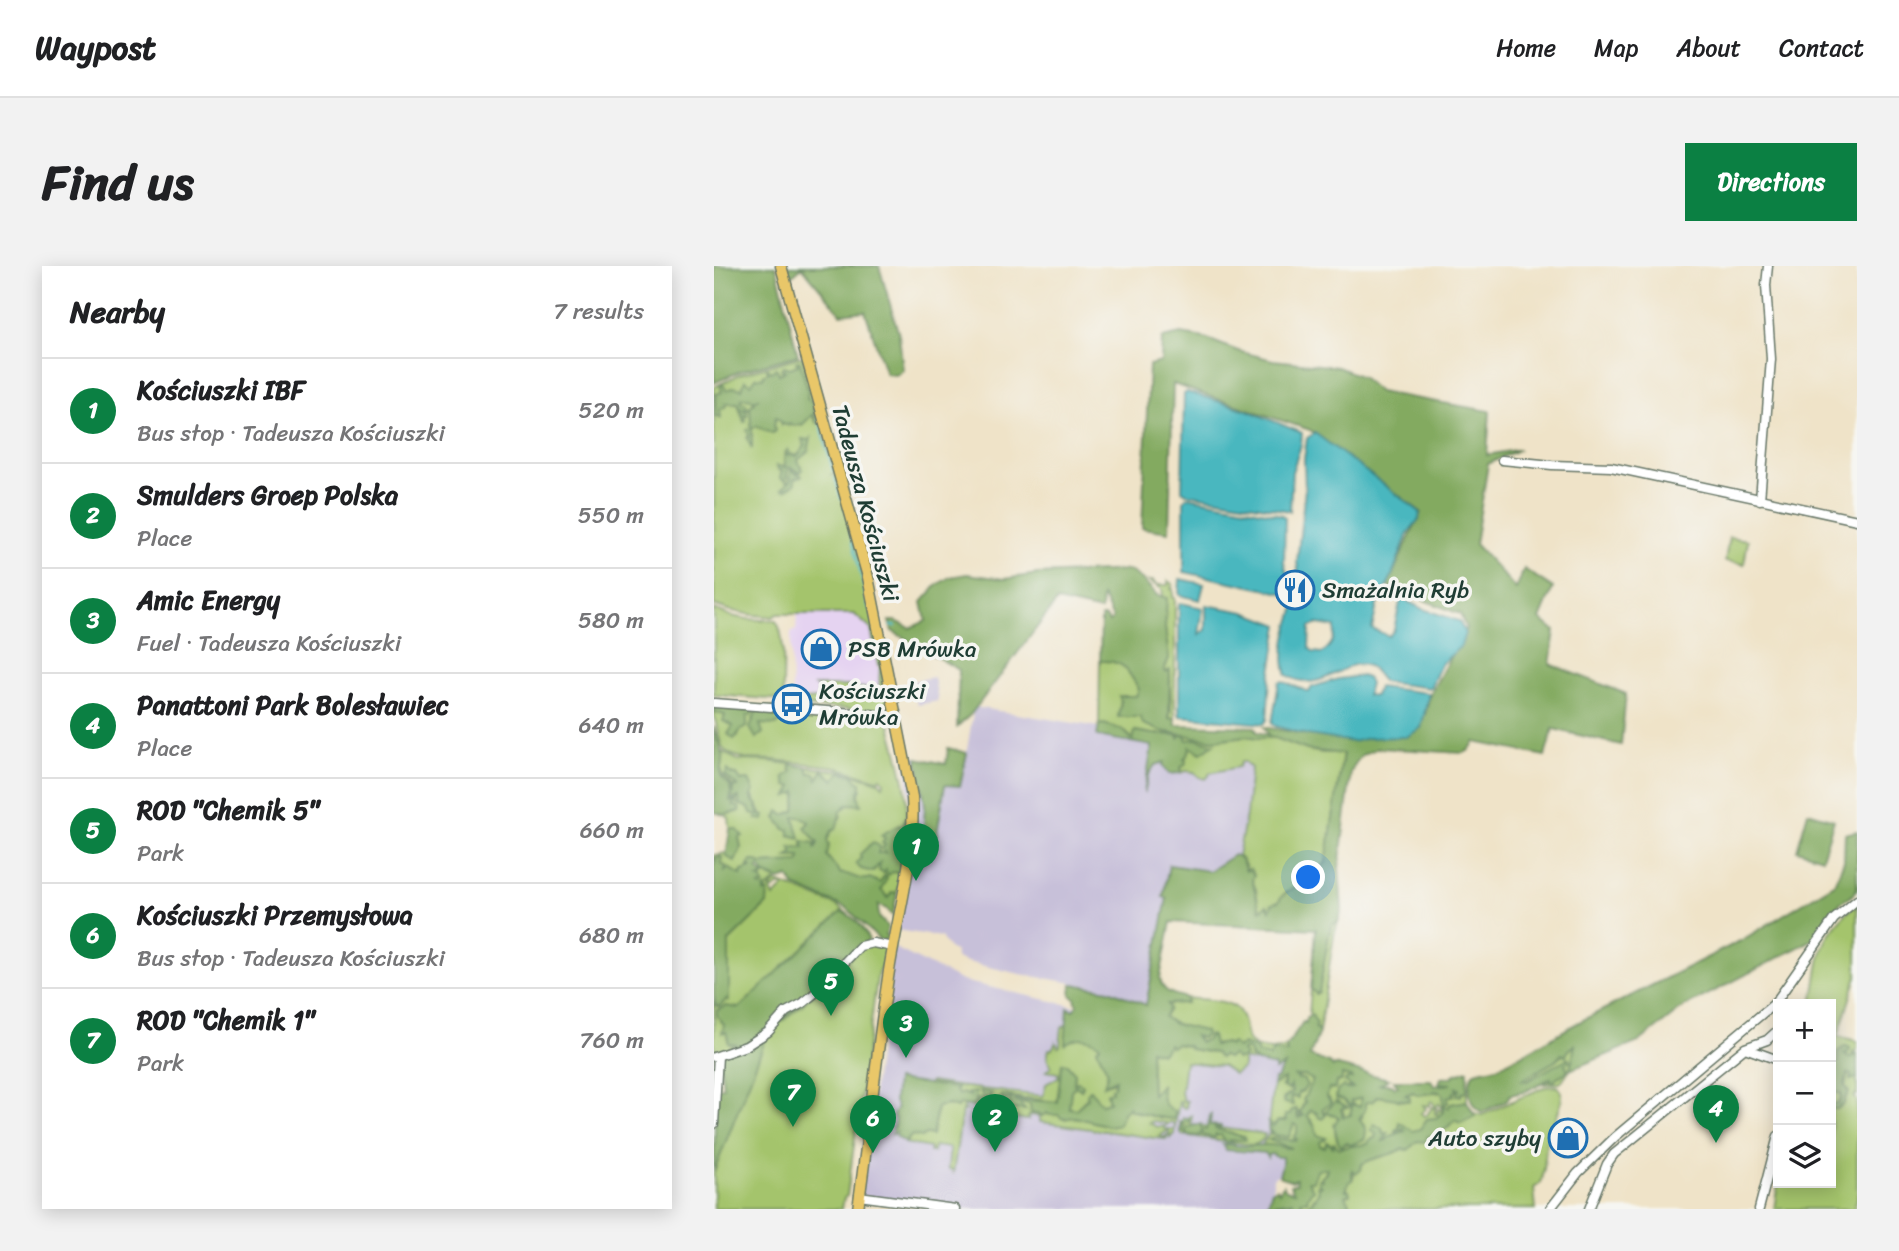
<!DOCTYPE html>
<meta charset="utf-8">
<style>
body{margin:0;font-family:Sriracha,sans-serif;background:#f2f2f2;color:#202124}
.controls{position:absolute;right:21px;bottom:21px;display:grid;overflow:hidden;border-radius:0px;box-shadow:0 4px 18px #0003}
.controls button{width:63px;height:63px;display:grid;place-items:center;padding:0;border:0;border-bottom:2px solid #e0e0e0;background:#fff;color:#202124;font:35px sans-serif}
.you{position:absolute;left:595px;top:612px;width:24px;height:24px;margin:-18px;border:5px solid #fff;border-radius:50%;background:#1a73e8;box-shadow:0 0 0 10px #1a73e833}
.badge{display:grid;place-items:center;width:46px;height:46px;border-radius:50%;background:#0b8043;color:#fff;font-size:23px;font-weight:700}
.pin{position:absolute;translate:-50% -58px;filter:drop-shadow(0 2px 4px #0008)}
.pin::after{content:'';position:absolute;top:37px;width:24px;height:21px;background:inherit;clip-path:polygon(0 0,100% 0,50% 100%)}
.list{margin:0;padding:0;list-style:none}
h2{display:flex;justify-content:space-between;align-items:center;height:91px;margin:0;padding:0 28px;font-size:30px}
h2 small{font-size:23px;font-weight:400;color:#757577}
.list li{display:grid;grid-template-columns:46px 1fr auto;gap:21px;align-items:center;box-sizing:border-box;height:105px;padding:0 28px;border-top:2px solid #e0e0e0}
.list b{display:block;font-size:26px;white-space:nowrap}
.list p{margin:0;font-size:23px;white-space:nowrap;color:#757577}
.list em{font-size:23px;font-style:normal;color:#757577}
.icon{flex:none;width:38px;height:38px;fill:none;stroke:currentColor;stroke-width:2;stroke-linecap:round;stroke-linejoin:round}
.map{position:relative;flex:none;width:1143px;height:943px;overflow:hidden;border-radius:0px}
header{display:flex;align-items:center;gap:42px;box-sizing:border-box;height:98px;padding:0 35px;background:#fff;border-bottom:2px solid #e0e0e0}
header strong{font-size:33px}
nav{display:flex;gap:38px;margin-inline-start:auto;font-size:24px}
.intro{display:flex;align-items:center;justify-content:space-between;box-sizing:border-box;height:168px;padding:0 42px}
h1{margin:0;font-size:49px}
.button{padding:18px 32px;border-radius:0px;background:#0b8043;color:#fff;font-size:24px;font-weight:700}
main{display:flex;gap:42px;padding:0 42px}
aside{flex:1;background:#fff;border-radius:0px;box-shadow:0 4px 18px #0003}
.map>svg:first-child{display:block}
.built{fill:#e5d3f1}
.industrial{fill:#c7c0d9}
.green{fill:#a4c46c;stroke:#628050;stroke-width:2;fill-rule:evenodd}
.forest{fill:#83aa60;stroke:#51744a;stroke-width:2;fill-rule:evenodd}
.water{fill:#48b7bf;stroke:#347a7a;stroke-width:2;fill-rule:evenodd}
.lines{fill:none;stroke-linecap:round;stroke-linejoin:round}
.stream{stroke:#48b7bf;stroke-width:2}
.minor-casing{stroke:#687768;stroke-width:11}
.major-casing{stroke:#687768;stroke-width:13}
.minor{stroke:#fff;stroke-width:8}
.major{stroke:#e9c769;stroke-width:10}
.labels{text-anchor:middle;stroke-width:7;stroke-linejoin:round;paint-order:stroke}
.street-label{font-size:23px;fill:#1f3d34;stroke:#f6f6f2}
.poi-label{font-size:23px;fill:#1f3d34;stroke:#f6f6f2;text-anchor:start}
</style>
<header>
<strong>Waypost</strong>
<nav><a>Home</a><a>Map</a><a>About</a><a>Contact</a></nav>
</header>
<div class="intro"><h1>Find us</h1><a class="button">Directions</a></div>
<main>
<aside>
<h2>Nearby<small>7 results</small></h2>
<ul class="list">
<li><span class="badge">1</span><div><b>Kościuszki IBF</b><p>Bus stop · Tadeusza Kościuszki</p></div><em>520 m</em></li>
<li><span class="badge">2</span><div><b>Smulders Groep Polska</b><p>Place</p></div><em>550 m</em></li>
<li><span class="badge">3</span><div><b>Amic Energy</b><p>Fuel · Tadeusza Kościuszki</p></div><em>580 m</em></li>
<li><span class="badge">4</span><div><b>Panattoni Park Bolesławiec</b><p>Place</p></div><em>640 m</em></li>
<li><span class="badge">5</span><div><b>ROD &quot;Chemik 5&quot;</b><p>Park</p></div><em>660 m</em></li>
<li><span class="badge">6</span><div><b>Kościuszki Przemysłowa</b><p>Bus stop · Tadeusza Kościuszki</p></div><em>680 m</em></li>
<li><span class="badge">7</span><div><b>ROD &quot;Chemik 1&quot;</b><p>Park</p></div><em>760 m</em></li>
</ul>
</aside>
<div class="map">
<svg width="1143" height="943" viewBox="0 0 1143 943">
<rect width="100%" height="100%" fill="#f6f6f2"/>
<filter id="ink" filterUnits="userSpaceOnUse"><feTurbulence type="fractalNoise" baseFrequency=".0143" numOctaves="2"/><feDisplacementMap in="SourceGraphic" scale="14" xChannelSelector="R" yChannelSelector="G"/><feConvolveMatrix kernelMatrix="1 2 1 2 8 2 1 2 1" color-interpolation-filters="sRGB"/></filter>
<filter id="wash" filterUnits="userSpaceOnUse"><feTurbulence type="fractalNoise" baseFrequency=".00686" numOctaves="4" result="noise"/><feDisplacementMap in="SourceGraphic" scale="28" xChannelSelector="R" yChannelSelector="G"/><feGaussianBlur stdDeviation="1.57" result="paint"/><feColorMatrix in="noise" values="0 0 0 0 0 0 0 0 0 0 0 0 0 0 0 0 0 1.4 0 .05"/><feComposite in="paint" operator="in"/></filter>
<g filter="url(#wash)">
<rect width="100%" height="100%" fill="#efe3c8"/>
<path class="built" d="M83,347l57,1 17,14 15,80 -89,-6 -5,-5 -1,-64 5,-3z"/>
<path class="industrial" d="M220,411l4,24 -21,4 -4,-24z
M260,441l125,20 -1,9 54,10 -8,47 4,-17 5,-10 7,-4h5l9,11 20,-1 5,5 10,-4 30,-6 2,-5h4l6,6 -5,47 -8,41 -5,-1 -23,16 -41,-6 -5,32 3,1 -21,107 -49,-18 -77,-13 -53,-12 -12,-4 1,-6 -9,-5 -6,-10 -45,-7 17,-102 -8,-73 59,13z
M179,681l69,34 188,42 178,51 -49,100 -6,4v7l-8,24h-310l-96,-13z"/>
<path class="green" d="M85,91h4l32,115 -4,3h5l28,98 27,132 -6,7 -80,-6 -6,-9 6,3 13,-1v-11l-3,-2h40v2h12v4h12l1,-27h-2l-7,-36 -17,-15h-77l-4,3c-21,-2 -39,-4 -59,-12v-218l26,-13z
M1015,271l19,3 -4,24 -19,-3z
M435,315h4l3,4h12v-4l5,3 -2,5h2v9h2v120l-6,2 2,-11 -1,-38 -5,1 -1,-1 5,-13 -4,-30 1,-30 -3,-2 -1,-7z
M0,343l17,7 16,3 29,2c11,15 6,59 7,79l-69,-5z
M386,395c25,-1 27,9 39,28l-3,8 -15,4 -3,16h22l48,18 25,5 34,-4 11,2 16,-1 33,13 15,3h21l-17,110 -7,6 2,14 -3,4 -39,15 -10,9 -10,-1 -3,-21 -13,-28 -5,-5 8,-41 5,-47 -6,-6h-4l-2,5 -30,6v3l-4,3 -6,-2 -5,-5 -8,-1 -6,2 10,-27 4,1 3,4 8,-9 -19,-2 -1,-4 -6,2 -1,-3 -26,-1 -17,-3 -1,9 -11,-10 -24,-6z
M0,438l11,10 1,8 7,4 5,10 9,-21 7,-5 2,1 -5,16 8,-4 14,-15 105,9 11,3c4,22 28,88 13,105 -4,5 -14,8 -20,11l3,2 2,15h-9l-6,-10 14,26 14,4 -3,20 -5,-1 -4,6 -7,-8 3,-14 -4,8 -39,-10 -15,-18 3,-11 -3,-4 15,-25 -1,-5 18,-13 3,-11 -2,-5 -42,-2 -9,-6 -1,-7 37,4 35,11 4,4 1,-4 -3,-4 -3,2 -4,-1 -38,-12 -62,-7 -29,-1 -12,-4 -9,-5 -3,-6 -7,-29z
M8,486l16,8 29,1 23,3 3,22 -4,9 8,-4 -2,20 -11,4 5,15 10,7 -5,-21 8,1 7,5 -4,6 13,14 -4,9 -11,-9 2,6 -14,-1 2,5 -5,5h13l-2,6 -39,1 -3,-3 -5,1 -2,7 -8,2 -1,5 -17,-3 -5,-17 -5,4v-5l12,-2v3l12,-4 3,-4 -8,-18 -3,-1 -1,-11 -5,-3 13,-3 -8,-11 2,-2 4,3 4,-6 1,8c8,1 13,9 22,12l-16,-36 -6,1 -3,-6 -9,-1 1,5 10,7 -7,1 2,7h-3v-10c-17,-13 -7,-15 -9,-32z
M50,608l13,6 -8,6 5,11 10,-10 -2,-3 -10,6 -1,-3 4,-4h5l56,22 12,9 -7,-2 -102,97 -13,-3 -4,13 9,24 6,2 -23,10v-58l2,9 12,-61 1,-4 38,-37v-12l-3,1 -6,-8v-8l4,1z
M1143,638v72l-19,60 19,5v9l-5,2 1,2h4l-6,2 -4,4 -3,-5 -10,13 3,1 -4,4 -2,-1v-68h-19c9,-47 4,-67 45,-100z
M624,656l-4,13 -15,97 -10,-17 2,-26 8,3 10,-58 4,-11z
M150,679l29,2 -15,25 -31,224 -3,2 -2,11h-128v-37l54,-139 35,-29z
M378,732l2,3 -4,4 6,5 12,-1 17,8 -3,5 -13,-5 -2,4 -5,-3 -1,-3 -8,1 1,4 8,3 2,5 6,4 8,-4 -6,6 4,3v3l-9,-1 -10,10 11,23 -3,12 9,-2 1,-7 -2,17 -6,2 2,8 -7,2 -12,-13 -3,3 1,3 -12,12 -7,-1 2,-18 5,-4 5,4 2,-5 -5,-3 -4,3 1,-12 -12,-10 -6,39 -30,-4 -3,2 -2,-2 -20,-3v4h10l1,3 3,-3 2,2 4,-1 2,3 6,1 3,10 4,-1 5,3 5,-3 3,2h8l5,4 12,-2 34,9 10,-2 3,-11 8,-8 -1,4c15,6 29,9 44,10l2,-7c-12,-4 -13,-14 -14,-26l-9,10 -2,-46 12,3 7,-9 2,3 5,-3 12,2 2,3 25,4 5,5 2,-3 5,3 5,-4 6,5 7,-4 -3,-4 4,-2 5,3 -1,5 7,5 -14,-3v9l-9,6 -12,-8 -37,-4 -4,31 2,7 4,1 -1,7 -5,-1 1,-5h-3l-4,24 -1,-3 -3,-1 -6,4 1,-3 -13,-2 -4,2 8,4 6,-1 1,3h10l1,-3 -1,8 -4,4 -1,-8 -9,6 4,2 4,-4 -2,5 -12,-1 -114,-16v-6l-11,-1 -1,5 -24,-3 2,-15 -6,-2 -8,5 2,2 -1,6 -20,-5 2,-3 -2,2 -9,-1 -1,3 3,1 -4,1 -9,63v-4l-5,-1 2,-21 -16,-2 -1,6h-3v-4l-25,-5 6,-8h21l5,-29 13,-1 7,3 3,-5 10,3 5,-3 1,-11 -7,1 2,3h-4l-5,-3 -3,2 -4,-5 1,-2 -27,-3 1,-3c38,6 72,9 113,14l3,-12 12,-7v-4l-12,-2 5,-4 -4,-9 2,-9h3l4,-7 2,5 2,-1 2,-19 6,-3 -3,19 7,-3 -4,-5 3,-12 15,-9 -3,-11z
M472,732c16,2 47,0 55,16 5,9 3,19 8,28 11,8 24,10 37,5l1,6 -17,5 -13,-5v-5h-19l-12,-5 -13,2 -5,-9 -1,4 -7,3 -6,-7 -31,-19 5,-8 -2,-5 21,-2z
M862,779l-6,25 -10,13 -17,1 25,-13 -3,-7 3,-5 -93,49 80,-47z
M1133,808h5l5,4v17l-2,1 1,-3 -2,4 3,3v98l-3,11h-80l4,-26h53v-90h10c1,6 -2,14 -10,13v3h6l6,-4 4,-12 -4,-3z
M628,809l9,2 1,2h-5l-2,3 11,6 -1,8 -2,-2 1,-6 -5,-1 -3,2 -2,-3 -7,6 -1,6 7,2 7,7 1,-6 10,-3 -1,10 -7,-3 -4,12h-6l1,-4 -3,-4 6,-1 -11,-7 -9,9 4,5 8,2c-6,8 -5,21 2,29l6,-3 3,2 14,-5 2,-12 -7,-9 3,-1 3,-15 8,-2 4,-5 7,1v-9l11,5 2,7 12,1 1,-4 -7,-1 10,-4 4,3 15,-2 2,-2 4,2 2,-2 3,4v9l4,-1v-6l6,-1 -1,-3 5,-3 -2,-3 2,-1 2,2 -2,7 10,-4v10l-16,3 -3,4 -3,-2 -3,2 -3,-5 -3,5 -4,-7 -2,1v4l-7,-1 3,4 -5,4 3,3 3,-1 5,-8 3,2v5h2l1,-5 6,3 -8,6 -9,1 -7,10 50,-22 4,6 8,2 62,-28 13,-1 5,6c1,18 -11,31 -15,48 -3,14 -1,29 -6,43l-7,5 2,21h-184l-6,-13 4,-2 -1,-3h-4l4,-9 4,-3 1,-4 -3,-6 5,4 5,-3 1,-6c13,-8 27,-7 40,-15l6,1 9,-9h8l3,-5c12,2 20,-10 27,-16l5,3 14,-7 -3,-6c-20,9 -39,20 -59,27 -50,18 -100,17 -151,10l8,-13 -1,-7 5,-42 12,-8 -3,10 6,3 3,-5 1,7 -5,3 -4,7 9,3 -1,-9 7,2v-6l5,-1 4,-6 -4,-5 -9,-4h11l8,4 -13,32 1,3h7l3,-5 11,8 4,-3 -4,-6 9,-7 -2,-4 -3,-1 3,-9 6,1 1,-7 6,-1zM582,843l3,4 -1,6 7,-4c8,4 11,13 12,21l8,2 -1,2 -5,1 1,5 5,1 2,-5 5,2v3l3,-3 3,4 -30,1 -38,-9 3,-2 23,3 1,-2 -3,-1 3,-5v-8l-3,-1 -6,13 -14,-2 -2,-4 -2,2 -2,-10 6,4 4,-6 8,1 -1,-7h5l2,-5z
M478,849l-1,9 74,10c-1,7 -7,10 -13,11l-70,-10 -2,-4 2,-1 6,3 15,-1 2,3 11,-1 29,6 -1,-3 -21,-6 -43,-4v-5l6,1 2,-6z
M613,902l-5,13 -3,-1c5,10 -6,20 -15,29h-30l1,-5 19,-3 -2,6 11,-1 -3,-7 7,-3v-13l9,-14z"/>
<path class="forest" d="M0,0h62l22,89 -58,16 -26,12z
M72,0h93l20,69 4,35 -7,5 -10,-1 -21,-63 -24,3 -39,-47 -13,11z
M467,68l24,4 33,13 35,9 65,7 24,10 17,15 111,19 -3,44 33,-6 -32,15 -13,80 41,45 8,-20 29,19 -13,31 15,12 -5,33 76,30 -5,51 -68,-16 -8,27 -70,-14 -7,9 -5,2 -85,-5 -16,7 -7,9 -4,8 -12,96 3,42 -4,12 -5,2 -4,10 -10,58 -3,2 -5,-5 5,-60 -145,-7 -11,56c2,15 13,16 26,20l1,5 -20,1 2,5 -5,8 11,7 30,7 1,3 -3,4 -8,-2 5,6 7,-2 2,-5 3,1 2,9 12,-2 3,3 3,-3 6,5 5,-4 14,5v4l13,4 2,-6 15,2 -1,-6 17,-25 3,1v-5l6,-3 5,9 -2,3 4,5 -9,24 19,7 4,4 1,-2 55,14 -9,5h12l3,3 3,-1 -4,-6h37l3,6 18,-2 -13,-1 2,-5 12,-1v-2l15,-5 -1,21 -5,2 -1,3 -4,-1 2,-6 -4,-2 3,3 -5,3 1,2 -7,2 1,6 -5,1v-9l-3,-3 -6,-1 -1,2 -16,2 -4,-3 -8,3 5,2v4l-33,-5 -4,5 -8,2v7l-6,9c6,8 9,12 5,21l-14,5 -4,-2 -5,3 -3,-4 -4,-17 5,-8 -13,-4 -3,6 -4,-1 -2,-5 -6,-3 -4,5 9,14 1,6 9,3 -6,4v4l5,1 2,-5 6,5 1,-4 5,5 29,-4 1,-4 6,-2 1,-5 -5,-3 3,-6 8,4 1,5h5l-5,8 4,-1 1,-3 17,-6 -2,-3 -7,5 -1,-3 4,-2v-6l14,9 7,-2 7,-10 9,-1 7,-6v-6l5,2 3,-4 16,-3 8,15 -15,7 -5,-3c-7,6 -16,18 -27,16l-3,6 -8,-1 -9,9 -6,-1c-13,8 -27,7 -40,15l-1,6 -5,3 -4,-3v10l-3,2 -3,8h3l1,4 -4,2 6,13h-48l12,-11 3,-8 -2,-4h4l-3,-3 1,-4 3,1 -1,-2 5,-5 1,-5 -10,2 -4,11h-5l5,9 -5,6 -1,5h-6l2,5h-14v-3l5,-2 -19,3 -1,5 -7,-2 5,-17 5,-2 2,4 4,-7 3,5 8,2 -4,-7 7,-2 -1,-4 -4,2 -13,-5 3,-12v-7h-6l-4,-3 -4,1v2l-3,-4 -39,-3 -3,-6c19,3 23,3 41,1 11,-2 19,4 28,3l-23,-8 4,-2 23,3 1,-2 -3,-1 3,-5v-8l-3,-1 -5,13 -16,-2 -1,-3 -1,2 -3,-11 5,4 5,-6h8l-1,-6h5l2,-5 4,-1 2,9 5,-2 -3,-4 5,-10 -2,-2 10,-20 -8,-4h-10l3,3h5l4,6 -4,6 -5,2v5l-7,-2 2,9 -9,-2 -1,-4 9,-7 -1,-6 -2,4 -7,-4 2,-1v-6l-11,6 1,-6 4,-1 2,-7 6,-7 -11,6v-4l-18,-4 -7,-6v-4l-5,-3 -3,2 4,4 -8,5 -6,-5 -5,3 -5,-3 -2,3 -5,-5 -25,-4 -2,-3 -12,-2 -5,3 -2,-3 -7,9 -12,-3 2,45 9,-10c1,12 1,23 14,26l-1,8c-16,-1 -30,-4 -45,-10v-3l-6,7 -4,11 -10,2 -34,-9 -12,2 -5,-4h-9l-2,-2 -5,3 -3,-3h-8l-1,-9 -14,-5 -1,3 7,1 -1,3 5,4 -16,-1 1,-4h-3l4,-6 -10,1 -1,-5 23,5 33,2 5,-39 5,1 8,9 -1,11 4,-2 5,3 -2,5 -5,-4 -5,4 -2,18 7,1 12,-11 -1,-4 3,-4 12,14 7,-2 -2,-9 5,-1 -1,-4 3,-1 1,-8 -11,6 4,-13 -11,-23 3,-4c-13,-9 -22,-9 -35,-1l3,-36 5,2 4,-4 -2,-8 -4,-3 1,-11 37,6 37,15 21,-107 -4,-1 6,-32 40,6 25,-16c9,2 8,8 12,16l4,-2 4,6 -2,4 8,31 7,-5 3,5 2,-6 6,-2c5,-10 18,-17 28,-18l4,5c11,-5 10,-8 9,-20l7,-6 17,-109 -36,-4 -32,-12h-17l-11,-2 -34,4 -52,-9 -18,-7 -3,-7h-22l3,-16 -2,-5h17l3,-7c-12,-19 -14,-29 -39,-28l1,-44h5l3,5 4,-3 -11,-24 -1,16 -44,-10 -86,113 -14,13 2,-57 -67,-39 -3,-10h7l14,7 16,-7 -4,-19 15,-17 13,-8 17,-3 37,5 34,-5 91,-4 14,10 14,15 10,3 -2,30 4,30 -5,13 2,1 4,-2 -1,49 6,-1 1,7 79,2 2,5 12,3 -5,-8 40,7 121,-19 5,-21 36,-66 -6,-14 -73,-28 34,-74 -111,-82 -137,-46 -4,148 -27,-4 7,-163 12,-3 1,-24zM628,809l9,2 1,2h-5l-2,3 8,6 -7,1 -2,-3 -7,5 -1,7 7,2 8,7v-6l10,-3 -1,9 -8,-3 -1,11 -8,2 -2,-8 6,-1 -11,-7 -12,12 -2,-4 9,-6 -4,-6 2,-9 6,1 1,-7 6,-2z
M86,95l8,29 -1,9 4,2 6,23 -5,-9 -10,10 -2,-1 -7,2 -4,-2 -1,2 -4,-3 -3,2v-4l-5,-4 -2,8 1,6 -3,2 -15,-7 -5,3v20l-5,-11 2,-2 -2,-6 4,-3 -1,-21 5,-3 -2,-2 4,-2 -15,-1 -1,4 5,2 2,5 -6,-1 5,4v3h-2l1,6 -2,1 -6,-19h-13l2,3 -7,3 1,9 -7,-3 2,-21 6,-2 -2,-7 3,-1 3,6 9,-3 7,2 3,-9 6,4 5,-7 7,1 1,-4 4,-1 -1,-4 4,3 5,-4 3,6 6,-3 -4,-2 3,-3 6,2 8,-3 -2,-3z
M97,172l-3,14 -10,8 4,10 -3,3 3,3 -8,3 1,5 -10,6 -3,-1 8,-9 1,-11 6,5 1,-3 -10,-4 -2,14 -6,-3 2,-7 -4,-1 -2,-4 9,1 -1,-11 4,-1 -3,-2 3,-4 2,5 7,2 8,-10 -3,-7 7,1z
M0,438l59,4 11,5 -1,7 -7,5 -16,-1 3,9 -7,5 -6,-10 6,-16 -2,-2 -4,6h-3v11l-6,3 -7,9 -6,-5 5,-8 -10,-5 2,-6 -10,-3z
M390,458l19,6 10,10 2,-9 17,3 26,1 1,3 2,-3 4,1 2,4 8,-1 19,5 -13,9 -11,-6 -1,6 -5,6 2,2 -1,4 -3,1 -2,7 -11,1 -6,-8 1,-4 -9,3 -7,11 -4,17 8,-47 -55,-10 2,-11z
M0,461c2,9 7,19 8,28 1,17 -8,17 8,30l1,9 3,-1 -1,-7 6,1 -14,-11 3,-6 4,5h5l4,6 8,-1 5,11 -3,5 3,6 4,3 -1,4 3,6 5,1 -1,4 -8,-1 1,-4 -6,-2 -2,-5 -10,-4v-7l-3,1v4l-5,-7 -1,6h3l1,5 5,1 1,4 -16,4 -10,-3z
M234,482l19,5 -7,33 -15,-1 -9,54 -13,-2 2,-33 -8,-46 29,6z
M76,498l17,3 2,6h6l2,6 6,-9 11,10 6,-8 13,3 5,7h3v5l-3,8 3,10 -13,-1 -7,7 -5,18 -5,2 -4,10 2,4 -2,11 14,18c11,-2 17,9 29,4l10,5 5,-8 2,3 -6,12 7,8 4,-6 5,1 -4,23 -6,-7 -9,-4 1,12 9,10 -2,8 3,4 -9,2 -33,-33 -53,-22 -5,-9 -9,3 -16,-7 -4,-6 -3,2 7,7 -6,2 4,2 2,5 -6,1 9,2 -3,3v2l4,-1 -1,12 -38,37v60l-3,-1 -6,6h-4l-2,-9v-133l2,-2 -2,-2 5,-4 3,1 -1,7 5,2 -1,5 3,-3 13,7 1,-4 9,-3 -1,-2 -3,2 4,-7h6l3,3 39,-2 1,-5h-13l6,-5 -3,-5 14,1 -2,-7 13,2v6l3,-6 -13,-15 4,-6 -7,-5h-8l6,21 -11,-3v-5l-4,-1 -9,-11 3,-7 5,4 11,-4 2,-19 -9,4 5,-10h-6l-3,-9 8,-5z
M1094,546l26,8 -12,38 -25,-8z
M192,551l-6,56 -7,-1 -5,3 -2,-5 -2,3 -5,-2 1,-8 -7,9 -12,-3 -5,-5 5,-6 -1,-4 13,-12 7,5 -2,6h8l-4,-4 3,-4 -3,-2 3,-5 -4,-3 18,-10 2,2z
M16,563h6l7,7 -4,2 2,10 -6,14 -9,-6z
M1143,565v57l-3,6 -14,9 -24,35 -134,70 -43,34 -69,28 5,-25 -6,4 -3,7 -4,-2 -7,7 -33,19 5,1 41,-23 2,3 -5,3 3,7 -12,7 -1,3h-4v-3l-27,14 -14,3 -4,6 -24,11c-14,-6 -15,-26 -9,-39 8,-4 18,-3 26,-7 34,-15 64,-37 96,-52l147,-74 92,-56 10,-23 1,-27z
M127,646c13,3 24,18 28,28l-33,24 -35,39 -33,30 -54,139 2,-84 7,-1 -4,-31 18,-11 -8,-1 -3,-12 -4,1 2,-8 -7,-9v-6l9,-4 13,2z
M1132,780l4,2 -2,5 -4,1 5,4 8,-4v24l-7,2 1,-5 -4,-1 -2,12 4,7 -3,4 -2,7 -7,5h-6l1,-4 6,-1 3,-4v-7l-7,-1v3l-3,-2v-21l3,1 2,-4 -2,-3 5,-5 -2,-9z
M182,814l61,8 -2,2 4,5 3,-2 8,3 -2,-3h8v7l7,-3 -3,-6 12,2 -2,4 -6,1 1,3 -3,3 -1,-2 -4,2 -1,-2 -6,4 -10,-2 -3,4 -7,-3 -13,2 -5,29 -4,-2 -6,3 -10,-2 -7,8 -9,-7 1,-4 -5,2 3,-14 -2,-4 4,-9 -3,-5z
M497,847l-1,12 11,1v2l-6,-1v2l29,8 1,3h-16l4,3 -8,-1 -4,-7 -4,1 -1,-2 -2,4 -12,-3v-3l-3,4 -14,-1 2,-2 -1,-2h-6l3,-13 6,1v3l-7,3 2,3 17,-4v4l5,2z"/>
<path class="water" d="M473,126l60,18 55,23 -1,12 -9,27 -2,39 -102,-17 -6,-4 2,-96z
M601,167l105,79 -1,7 -11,14 -17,45 -14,27 -5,24 17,7 5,-6 7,-32 22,11 36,12 6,12 -4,13 -20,18 -11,24 -47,-6c-5,-5 -9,-13 -15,-16 -22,-11 -46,32 -81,9 -8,-23 2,-51 10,-73l5,-2 -5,-38 8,-73 -1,-30 3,-21zM604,358l17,3c0,11 -3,19 -13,26l-9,-1 -4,-5 1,-20z
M473,231l95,18 3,3 -1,45 5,18 -2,13 -103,-22v-71z
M466,313l24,5 -4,16 -21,-5z
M467,337l22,5 -4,26 7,-4v-25l39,7 34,13 -9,53 -3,42 -3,4 -84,-8 -1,-3v-109z
M647,410l6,2 3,5 -3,12 8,1 3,-9 51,6 -8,35 -15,9 -38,1 -15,4 -45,-7 -33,-9 -3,-3 7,-41 3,-1 27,11 3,-5 26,-8z"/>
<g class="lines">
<path class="stream" d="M104,149l15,56
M121,211l6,22
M136,265l19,78
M176,360h6"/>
</g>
</g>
<g filter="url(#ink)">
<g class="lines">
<defs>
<path id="minor" d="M788,194l50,5 59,2 246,53
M1046,234l11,-141 -5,-74 2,-19
M0,437l182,13
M1031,782l33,12
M0,791l32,-11 22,-14 18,-20 17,-9 12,-10 45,-47 13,-3 20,4
M0,858l4,-68
M145,930l96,13
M836,943l28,-36 37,-36 160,-134 59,-84 23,-19
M875,943l18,-45 7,-10 131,-106 22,-8 11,-10
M1045,943l19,-73"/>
<path id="major" d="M67,0l87,311 44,220c4,58 -14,116 -23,174 -12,79 -20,159 -31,238"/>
</defs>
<use href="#minor" class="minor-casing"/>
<use href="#major" class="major-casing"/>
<use href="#minor" class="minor"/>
<use href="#major" class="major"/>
</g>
</g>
<defs>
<symbol id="restaurant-ring" viewBox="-11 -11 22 22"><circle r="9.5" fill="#f6f6f2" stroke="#1f6fb2" stroke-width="1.5"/><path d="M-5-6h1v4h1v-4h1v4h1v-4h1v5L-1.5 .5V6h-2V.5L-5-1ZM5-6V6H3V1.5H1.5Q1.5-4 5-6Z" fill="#1f6fb2"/></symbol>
<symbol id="shop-ring" viewBox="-11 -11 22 22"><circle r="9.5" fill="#f6f6f2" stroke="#1f6fb2" stroke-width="1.5"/><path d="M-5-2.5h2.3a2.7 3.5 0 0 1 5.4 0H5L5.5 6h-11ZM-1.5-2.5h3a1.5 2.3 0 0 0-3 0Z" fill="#1f6fb2"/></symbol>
<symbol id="bus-ring" viewBox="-11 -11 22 22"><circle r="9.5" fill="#f6f6f2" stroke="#1f6fb2" stroke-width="1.5"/><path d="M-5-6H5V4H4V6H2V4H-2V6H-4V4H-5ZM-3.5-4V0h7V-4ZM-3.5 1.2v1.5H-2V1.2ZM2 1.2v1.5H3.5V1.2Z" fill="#1f6fb2"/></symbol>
</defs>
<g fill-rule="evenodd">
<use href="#restaurant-ring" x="559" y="302" width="44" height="44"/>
<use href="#shop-ring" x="85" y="361" width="44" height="44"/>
<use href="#bus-ring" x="56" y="416" width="44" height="44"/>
<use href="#shop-ring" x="832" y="850" width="44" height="44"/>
</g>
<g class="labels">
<g class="street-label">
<text transform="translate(152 237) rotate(75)" y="8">Tadeusza Kościuszki</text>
</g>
<g class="poi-label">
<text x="608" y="332">Smażalnia Ryb</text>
<text x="134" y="391">PSB Mrówka</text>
<text x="105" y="433">Kościuszki<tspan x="105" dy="26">Mrówka</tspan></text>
<text x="827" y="880" text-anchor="end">Auto szyby</text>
</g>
</g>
</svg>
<div class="controls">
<button>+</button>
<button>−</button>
<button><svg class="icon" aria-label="layers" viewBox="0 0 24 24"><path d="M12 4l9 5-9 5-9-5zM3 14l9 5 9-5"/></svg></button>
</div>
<div class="you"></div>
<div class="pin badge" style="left:202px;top:615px">1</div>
<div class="pin badge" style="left:281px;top:886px">2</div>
<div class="pin badge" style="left:192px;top:792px">3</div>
<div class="pin badge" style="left:1002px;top:877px">4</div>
<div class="pin badge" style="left:117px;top:750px">5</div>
<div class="pin badge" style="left:159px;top:887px">6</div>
<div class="pin badge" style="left:79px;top:861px">7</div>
</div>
</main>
